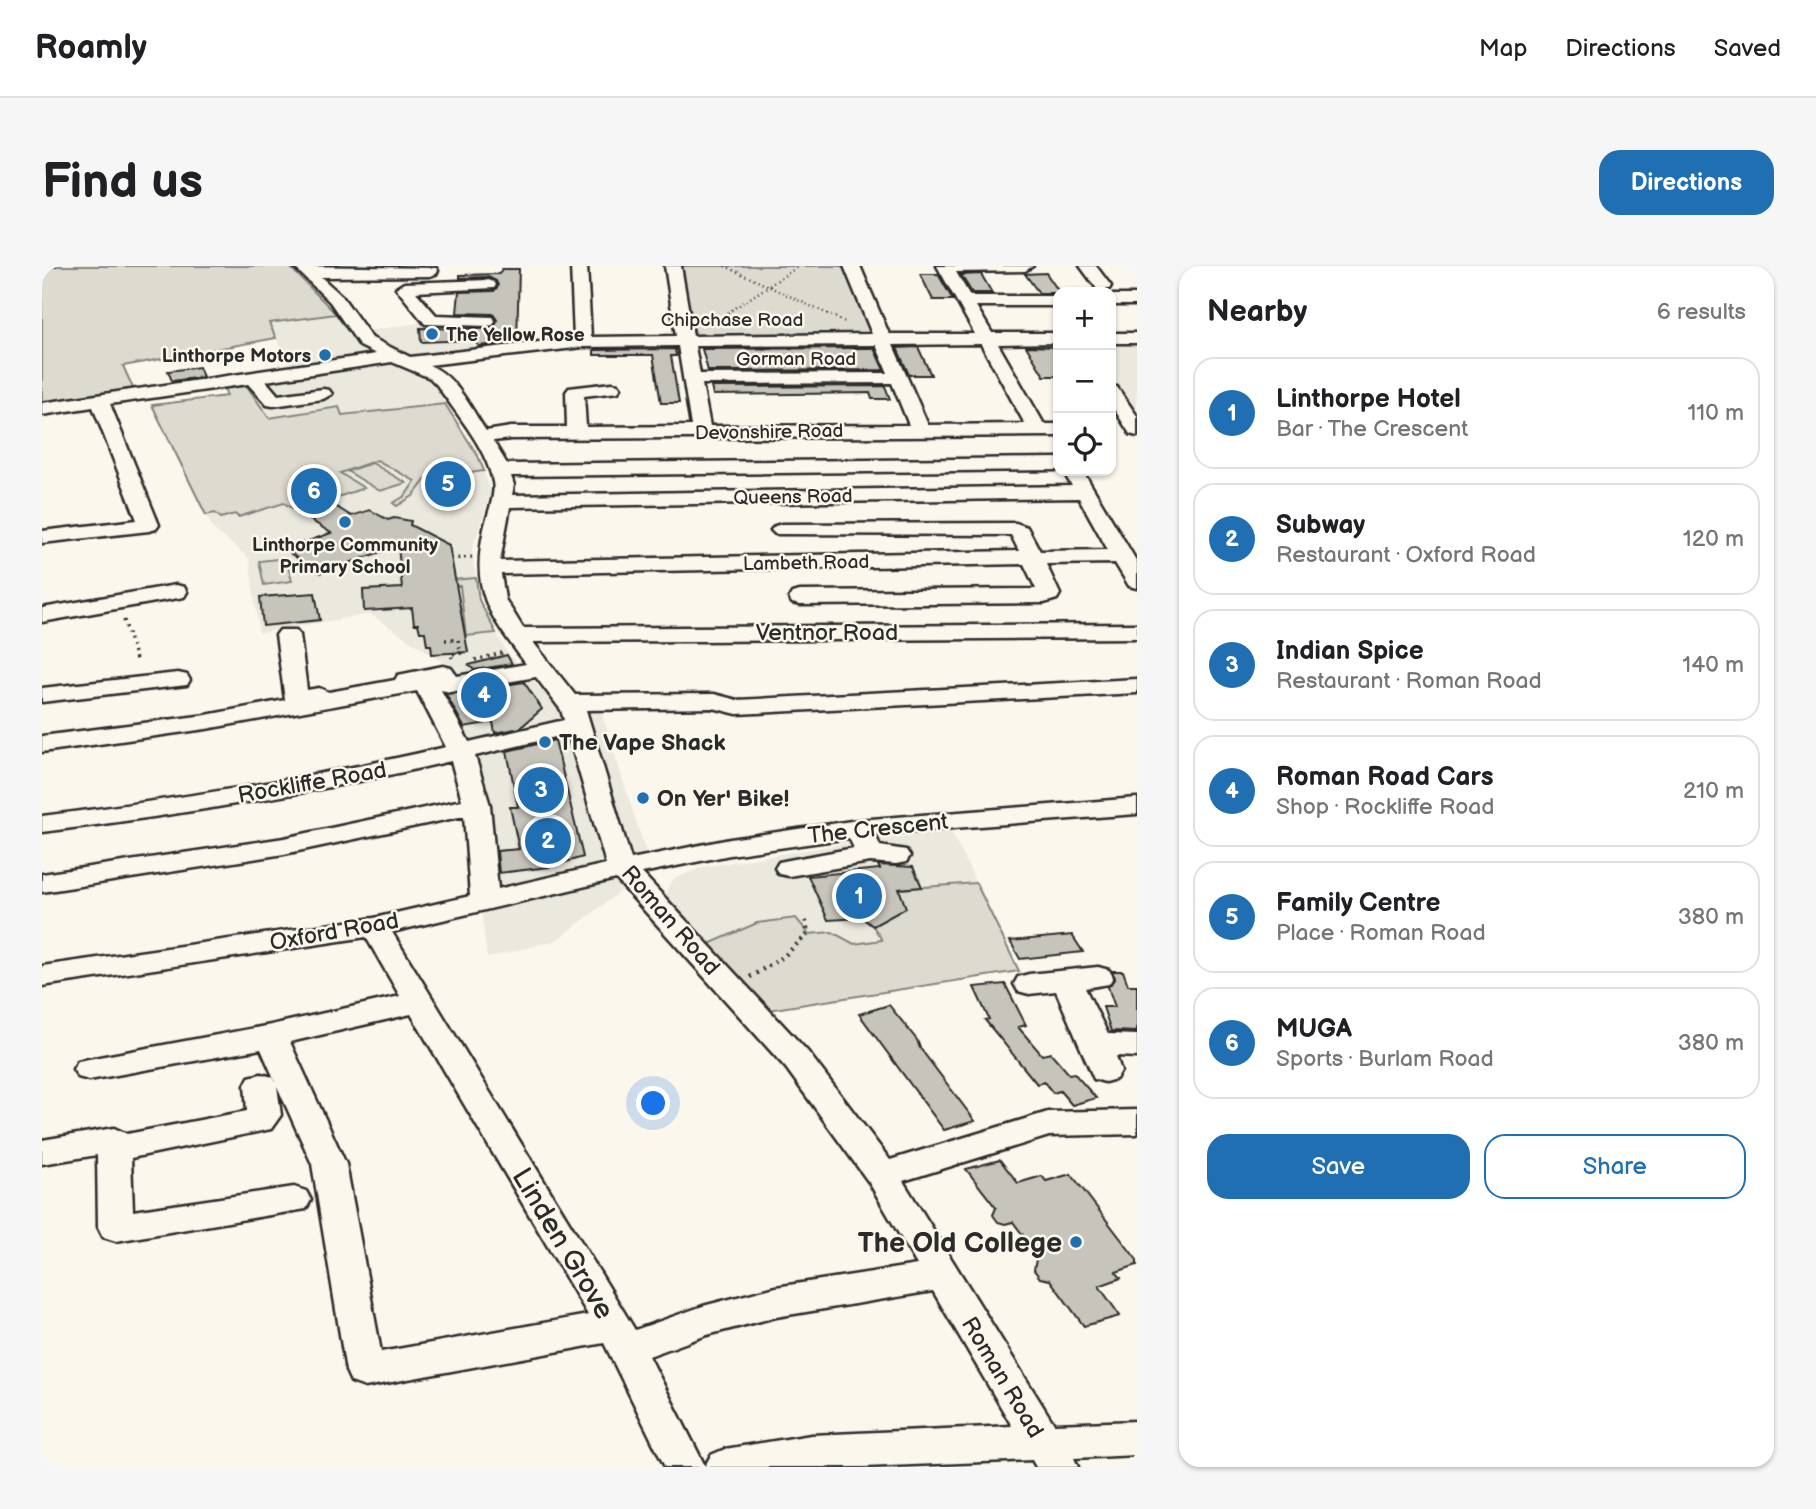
<!DOCTYPE html>
<meta charset="utf-8">
<style>
body{margin:0;font-family:"Balsamiq Sans",sans-serif;background:#f6f6f6;color:#202124}
.controls{position:absolute;right:21px;top:21px;display:grid;overflow:hidden;border-radius:14px;box-shadow:0 2px 5px #0004}
.controls button{width:63px;height:63px;display:grid;place-items:center;padding:0;border:0;border-bottom:2px solid #e0e0e0;background:#fff;color:#202124;font:35px sans-serif}
.you{position:absolute;left:612px;top:838px;width:24px;height:24px;margin:-18px;border:5px solid #fff;border-radius:50%;background:#1a73e8;box-shadow:0 0 0 10px #1a73e833}
.badge{display:grid;place-items:center;width:46px;height:46px;border-radius:50%;background:#1f6fb2;color:#fff;font-size:23px;font-weight:700}
.pin{position:absolute;translate:-50% -50%;border:4px solid #fff;box-shadow:0 2px 7px #0006}
.list{margin:0;padding:0;list-style:none}
h2{display:flex;justify-content:space-between;align-items:center;height:91px;margin:0;padding:0 28px;font-size:30px}
h2 small{font-size:23px;font-weight:400;color:#757577}
.list li{display:grid;grid-template-columns:46px 1fr auto;gap:21px;align-items:center;box-sizing:border-box;height:112px;margin:0 14px 14px;padding:0 14px;border:2px solid #e0e0e0;border-radius:21px}
.list b{display:block;font-size:26px;white-space:nowrap}
.list p{margin:0;font-size:23px;white-space:nowrap;color:#757577}
.list em{font-size:23px;font-style:normal;color:#757577}
.actions{display:flex;gap:14px;padding:21px 28px}
.actions a{flex:1;padding:16px 0;border:2px solid #1f6fb2;border-radius:21px;text-align:center;font-size:24px;color:#1f6fb2}
.actions .main{background:#1f6fb2;color:#fff}
.icon{flex:none;width:38px;height:38px;fill:none;stroke:currentColor;stroke-width:2;stroke-linecap:round;stroke-linejoin:round}
.map{position:relative;flex:none;width:1095px;height:1201px;overflow:hidden;border-radius:21px}
header{display:flex;align-items:center;gap:42px;box-sizing:border-box;height:98px;padding:0 35px;background:#fff;border-bottom:2px solid #e0e0e0}
header strong{font-size:33px}
nav{display:flex;gap:38px;margin-inline-start:auto;font-size:24px}
.intro{display:flex;align-items:center;justify-content:space-between;box-sizing:border-box;height:168px;padding:0 42px}
h1{margin:0;font-size:49px}
.button{padding:18px 32px;border-radius:21px;background:#1f6fb2;color:#fff;font-size:24px;font-weight:700}
main{display:flex;gap:42px;padding:0 42px}
aside{flex:1;background:#fff;border-radius:21px;box-shadow:0 2px 5px #0004}
.map>svg:first-child{display:block}
.built{fill:#ebe8de}
.green{fill:#dddad0;stroke:#84827e;stroke-width:2}
.building{fill:#c7c4bc;stroke:#2b2b2b;stroke-width:2}
.lines{fill:none;stroke-linecap:round;stroke-linejoin:round}
.minor-casing{stroke:#2b2b2b;stroke-width:5}
.path-far2{stroke:#2b2b2b;stroke-width:2.5;stroke-dasharray:1 3.5;stroke-linecap:butt}
.path-far1{stroke:#2b2b2b;stroke-width:3.5;stroke-dasharray:2 4.5;stroke-linecap:butt}
.path{stroke:#2b2b2b;stroke-width:4.5;stroke-dasharray:2 5;stroke-linecap:butt}
.minor{fill:#fbf7ec;fill-rule:evenodd}
.poi-dot{fill:#1f6fb2;stroke:#fbf7ec;stroke-width:2.5}
.labels{text-anchor:middle;stroke-width:5;stroke-linejoin:round;paint-order:stroke}
.far-street-label{font-size:19px;fill:#2b2b2b;stroke:#fbf7ec}
.far-poi-label{font-size:19px;font-weight:bold;fill:#2b2b2b;stroke:#fbf7ec;text-anchor:start}
.street-label{font-size:23px;fill:#2b2b2b;stroke:#fbf7ec}
.poi-label{font-size:23px;font-weight:bold;fill:#2b2b2b;stroke:#fbf7ec;text-anchor:start}
.near-poi-label{font-size:28px;font-weight:bold;fill:#2b2b2b;stroke:#fbf7ec;text-anchor:end}
.near-street-label{font-size:28px;fill:#2b2b2b;stroke:#fbf7ec}
</style>
<header>
<strong>Roamly</strong>
<nav><a>Map</a><a>Directions</a><a>Saved</a></nav>
</header>
<div class="intro"><h1>Find us</h1><a class="button">Directions</a></div>
<main>
<div class="map">
<svg width="1095" height="1201" viewBox="0 0 1095 1201">
<rect width="100%" height="100%" fill="#fbf7ec"/>
<filter id="ink" filterUnits="userSpaceOnUse"><feTurbulence type="fractalNoise" baseFrequency=".0143" numOctaves="2"/><feDisplacementMap in="SourceGraphic" scale="14" xChannelSelector="R" yChannelSelector="G"/><feConvolveMatrix kernelMatrix="1 2 1 2 8 2 1 2 1" color-interpolation-filters="sRGB"/></filter>
<g filter="url(#ink)">
<path class="built" d="M294,48l30,17 66,-10 43,-1 -1,31 -47,7 18,46 33,52 13,36 -19,58 7,50 28,53 50,52 40,-6 54,169 -94,72 -70,18 -35,-290 -82,-54 -111,19 -10,-75 -36,-29 -61,-124 75,-9 -4,-10 68,-18 -23,-45z
M1069,72h26v92l-26,-39z
M909,565l68,140 -251,39 -104,-112 5,-13 5,-6 28,-12 175,-29z"/>
<path class="green" d="M0,0h247l47,48 -67,9 7,15 -153,28 11,24 -92,14z
M638,0h163l30,70 -177,2z
M202,116l25,36 70,-11 3,8 103,-11 33,52 6,15 -58,8 -13,17 -16,10 -4,-3 12,-7 10,-15 -38,-21 -37,13 24,15 -61,21 -8,1 -11,-7 -46,14 -3,-3 -14,4 -6,-5 -9,2 -54,-110 75,-9 -4,-10z
M330,197l34,20 -26,8 -33,-20z
M244,292l6,23 -28,4 -5,-24z
M434,312l3,22 17,33 -30,3 -6,-50h-8l-1,-6z
M934,617l43,88 -251,39 -64,-64 53,-23 39,-5 13,16 23,-2 22,12 28,-4 -9,-14 32,-20 -6,-17z"/>
<path class="building" d="M460,3h17l-2,73 -38,4 -6,-6 -52,2 -1,-14 67,1 8,-3 2,-6 -4,-6 -36,-1 2,-21 35,-1 4,-5 -2,-5 -8,-4 -28,1v-3l39,-1z
M1004,7l13,19 -1,1h-19l-14,-19z
M878,8h18l15,26h-20z
M939,8l11,19h-20l-11,-18z
M984,80l32,1v29h-14z
M876,81l13,28h-22l-12,-27z
M814,82h18l10,22 -176,1 -6,-22z
M633,83l1,7h-5l8,47h-18l-8,-48h-59v-5z
M157,101l4,10 -31,4 -4,-10z
M843,120l5,13h-18l-2,-6 -157,2 -2,-8z
M290,238l19,12 19,-6 18,10 6,-2 17,3 -1,4 39,20 19,107 -36,2 -1,-9h-4l-2,-13h-5l-2,-8h-4l-2,-16 -48,3 -1,-21 39,-2 -4,-42 -78,27 -29,-19 19,-7 -7,-4 28,-10 -30,-19z
M273,327l5,27 -57,6 -3,-29z
M465,389l5,9 -38,6 -5,-5z
M482,416l18,27 -22,19 -25,5 -2,-11 -29,5 -18,-33z
M513,474l28,117 -34,10 -50,6 -2,-22 22,-2 -9,-42h8l-11,-56z
M836,599l35,2 9,20 -23,2 7,19 -33,18 -11,-8 -34,2 -20,-44 72,-7z
M1030,669l11,17 -63,7 -10,-18z
M1070,705h11l5,14h9v47l-26,-1 -8,-24h12l-7,-20 7,-9z
M963,718l21,41 -8,2 24,28 9,-2 18,21 5,-1 22,25 -24,7 -12,-14 -7,2 -9,-11 -7,2 -52,-64 4,-1 -15,-32z
M847,739l28,35 3,8 55,73 -31,9 -85,-116z
M958,894l18,23 24,-7 4,5 25,-7 66,86v5l-21,7 5,6 -22,8 21,30 -36,10 -34,-46 -10,-2 -6,-8 3,-16 -24,-32 -8,2 -7,-2 -5,-7 3,-7 -30,-39z"/>
<g class="lines">
<defs>
<path id="minor" d="M251,0l143,2 2,3 -2,3 -6,2 -109,1 21,19 30,42 38,19 164,-19 -3,-72h16l4,71 85,-1 -11,-70h16l12,70 179,-2 -28,-68h16l29,68h86l-38,-68h96l-8,5 -69,1 14,24h88v10h-82l16,27h66v10l-60,1 46,80h14v12l-547,3 -18,2 14,23 551,-6v12l-547,6 3,9 -2,10 560,-9 -5,-8 3,-4h14l3,4 50,84v26l-8,-2 -14,-23 -69,1 14,30 -3,5 -13,4 -244,2 -8,-2 -3,-5 3,-5 8,-2 236,-2 -12,-25 -523,10 4,25 18,29 614,-4v14l-604,4 42,53 139,-1 23,6 400,-21v14l-400,21 -24,-6 -127,2 45,149 99,-20 128,-19 279,-22v16l-262,20 5,12 26,4 4,6 -4,6 -10,2 -26,-2 -81,14 -10,-2 -4,-6 4,-6 10,-2 65,-12 -5,-10 -119,17 -88,18 166,179 82,108 158,-48 89,-2v24l-88,2 -146,45 151,243 83,-3v34l-63,3 4,9h-42l-4,-7 -168,7h-199l-61,-124 -239,44 -14,-5 -5,-11 -34,-207 -35,-78 4,29 -10,14 -140,29 2,53 161,-24 12,4 5,9 -5,9 -190,32 -13,-4 -5,-10 -1,-72 -55,9v-24l72,-12 13,6 120,-23 -2,-26 4,-8 12,-3 12,3 3,6 -15,-34 -172,31 -11,-3 -5,-8 5,-8 193,-36 129,-29 -34,-59 -324,49v-20l332,-48 96,-22 -6,-80 -180,38 -242,38v-18l242,-36 178,-38 -11,-39c-135,32 -271,54 -409,71v-16c136,-17 271,-38 404,-69l-29,-56 -211,38 -164,23v-16l164,-21 79,-15 -9,-65 4,-5h16l4,5 7,55 12,-2 10,4 66,-12 3,-5 45,-9 8,2 6,8 69,-12c-36,-48 -56,-72 -42,-135 3,-14 12,-34 9,-47 -7,-35 -36,-67 -56,-97l-7,-7 -38,-16 -126,19 12,14 45,-6 6,1 3,4 -9,5 -50,7 -6,-1 -19,-21 -138,20 49,121 -3,4 -7,2 -107,12v-12l95,-11 -44,-113 -51,8v-12l334,-49 -16,-8 -30,-44zM939,78l44,80 -97,1 -35,-80zM834,79l12,28 -188,1 -5,-28zM636,80l13,80 -105,1 -2,-31 34,-4 3,-4 -3,-4 -6,-1 -43,5 -3,4 1,35h-56l-25,4c-16,-24 -30,-55 -57,-66l154,-18zM850,117l17,42 -199,1 -8,-42zM1037,232l29,52 -68,1 -13,-24 -11,-4 -234,1 -7,2 -4,4 4,4 236,1 8,16 -519,10 10,-54zM494,411l25,33 3,10 -95,22 -28,-52 9,2zM526,468l38,130 -108,25 -8,-84 -15,-49zM574,613l170,189 84,116 47,81 -141,22 -73,19 -68,24 -243,-398zM369,748l177,301 -207,37 -35,-188 -56,-122zM891,1025l79,135 -201,9 -86,14 -14,6 -6,11 -56,-110 58,-21 69,-18z
M1038,0h16l15,20 -2,3h-12z
M446,14l6,2 2,3 -2,3 -78,4 20,23 57,2 2,4 -2,4 -6,1 -62,-2 -29,-36 8,-5z
M1069,29h26v10h-26z
M1069,67h26v10h-26z
M1069,120l6,1 20,29v20l-7,-2 -19,-30z
M134,319l8,2 3,5 -3,5 -142,25v-14z
M136,407l9,2 3,5 -3,5 -145,17v-14z
M1056,701l11,3 4,7 -4,7 -24,4 23,46 29,1v22l-21,-1 5,15 -5,8 -11,3 -11,-3 -38,-88 -27,3 -11,-3 -4,-7 4,-7 11,-3z"/>
</defs>
<use href="#minor" class="minor-casing"/>
<path class="path-far2" d="M683,0l122,57
M0,1l15,-1
M667,59l90,-59"/>
<path class="path-far1" d="M409,293l21,-2
M82,354l13,43
M403,374h13l3,13 -10,1 1,4
M433,394l31,-8"/>
<path class="path" d="M708,711l33,-20 25,-23 -3,-17"/>
<use href="#minor" class="minor"/>
</g>
</g>
<g class="poi-dot">
<circle cx="390" cy="68" r="7"/>
<circle cx="283" cy="89" r="7"/>
<circle cx="303" cy="256" r="7"/>
<circle cx="503" cy="476" r="7"/>
<circle cx="601" cy="532" r="7"/>
<circle cx="1034" cy="976" r="7"/>
</g>
<g class="labels">
<g class="far-street-label">
<text x="690" y="60">Chipchase Road</text>
<text x="754" y="99">Gorman Road</text>
<text transform="translate(727 165) rotate(-1)" y="7">Devonshire Road</text>
<text transform="translate(751 230) rotate(-1)" y="7">Queens Road</text>
<text transform="translate(764 296) rotate(-1)" y="7">Lambeth Road</text>
</g>
<g class="far-poi-label">
<text x="404" y="75">The Yellow Rose</text>
<text x="269" y="96" text-anchor="end">Linthorpe Motors</text>
<text x="303" y="285" text-anchor="middle">Linthorpe Community<tspan x="303" dy="22">Primary School</tspan></text>
</g>
<g class="street-label">
<text x="785" y="374">Ventnor Road</text>
<text transform="translate(270 516) rotate(-10)" y="8">Rockliffe Road</text>
<text transform="translate(836 562) rotate(-6)" y="8">The Crescent</text>
<text transform="translate(629 654) rotate(49)" y="8">Roman Road</text>
<text transform="translate(292 665) rotate(-10)" y="8">Oxford Road</text>
<text transform="translate(961 1111) rotate(59)" y="8">Roman Road</text>
</g>
<g class="poi-label">
<text x="517" y="484">The Vape Shack</text>
<text x="615" y="540">On Yer' Bike!</text>
</g>
<g class="near-poi-label">
<text x="1020" y="986">The Old College</text>
</g>
<g class="near-street-label">
<text transform="translate(522 977) rotate(59)" y="10">Linden Grove</text>
</g>
</g>
</svg>
<div class="controls">
<button>+</button>
<button>−</button>
<button><svg class="icon" aria-label="locate" viewBox="0 0 24 24"><circle cx="12" cy="12" r="6"/><path d="M12 2v4M12 18v4M2 12h4M18 12h4"/></svg></button>
</div>
<div class="you"></div>
<div class="pin badge" style="left:817px;top:630px">1</div>
<div class="pin badge" style="left:506px;top:575px">2</div>
<div class="pin badge" style="left:499px;top:524px">3</div>
<div class="pin badge" style="left:442px;top:429px">4</div>
<div class="pin badge" style="left:406px;top:218px">5</div>
<div class="pin badge" style="left:272px;top:225px">6</div>
</div>
<aside>
<h2>Nearby<small>6 results</small></h2>
<ul class="list">
<li><span class="badge">1</span><div><b>Linthorpe Hotel</b><p>Bar · The Crescent</p></div><em>110 m</em></li>
<li><span class="badge">2</span><div><b>Subway</b><p>Restaurant · Oxford Road</p></div><em>120 m</em></li>
<li><span class="badge">3</span><div><b>Indian Spice</b><p>Restaurant · Roman Road</p></div><em>140 m</em></li>
<li><span class="badge">4</span><div><b>Roman Road Cars</b><p>Shop · Rockliffe Road</p></div><em>210 m</em></li>
<li><span class="badge">5</span><div><b>Family Centre</b><p>Place · Roman Road</p></div><em>380 m</em></li>
<li><span class="badge">6</span><div><b>MUGA</b><p>Sports · Burlam Road</p></div><em>380 m</em></li>
</ul>
<div class="actions"><a class="main">Save</a><a>Share</a></div>
</aside>
</main>
